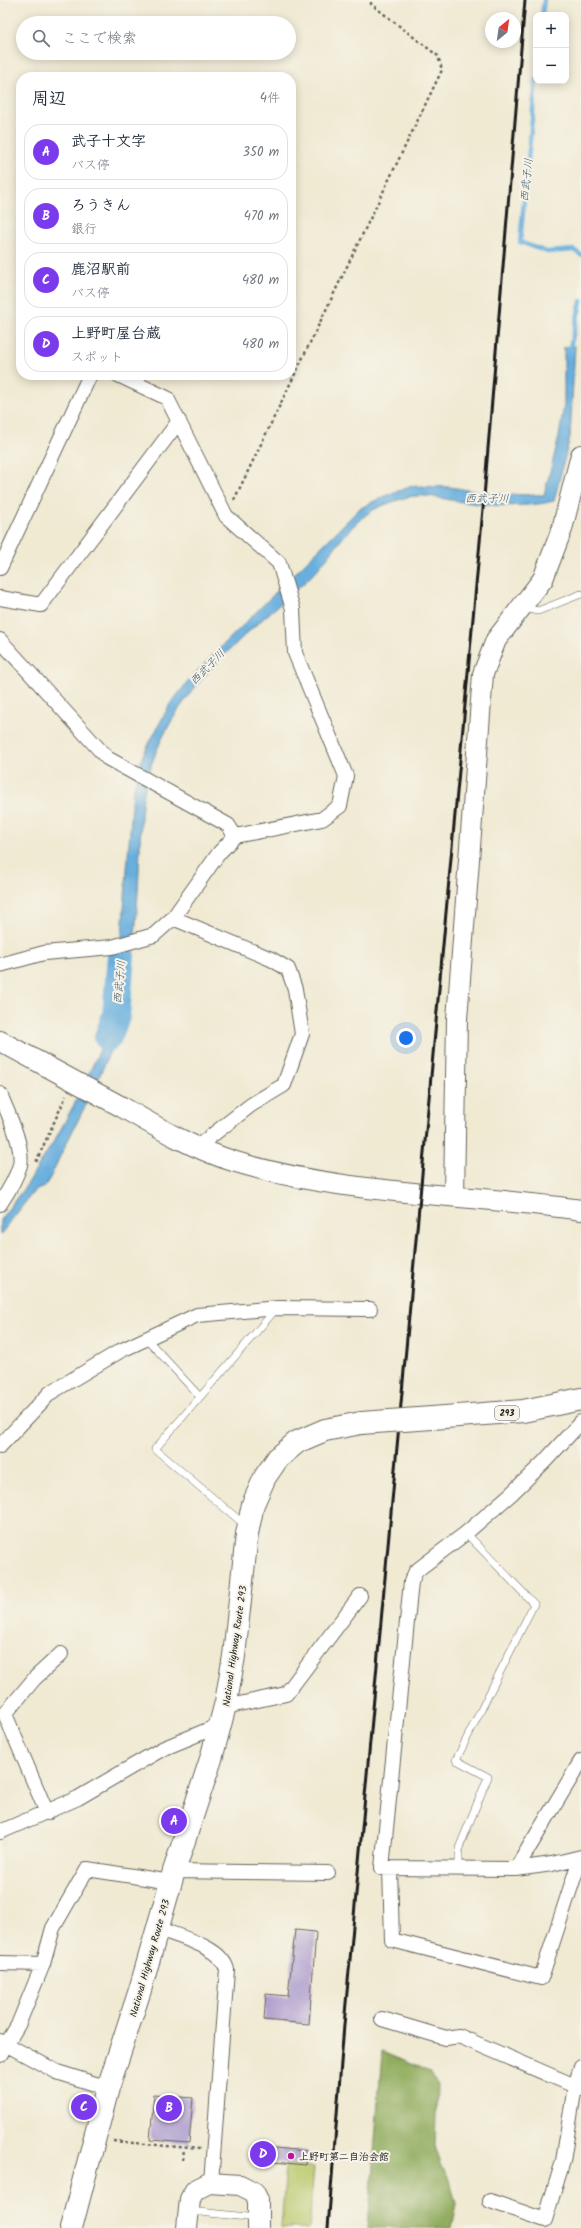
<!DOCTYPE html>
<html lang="ja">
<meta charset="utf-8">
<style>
body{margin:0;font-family:Kalam,"Klee One",sans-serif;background:#f2f2f3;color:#1f2937}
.controls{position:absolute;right:12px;top:12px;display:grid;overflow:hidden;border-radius:8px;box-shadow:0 2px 10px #0003}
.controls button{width:36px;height:36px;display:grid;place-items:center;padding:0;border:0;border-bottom:1px solid #e0e1e3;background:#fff;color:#1f2937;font:20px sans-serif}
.compass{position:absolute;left:485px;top:12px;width:36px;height:36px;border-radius:50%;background:#fff;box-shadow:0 2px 10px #0003;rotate:29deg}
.you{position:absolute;left:406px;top:1038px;width:14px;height:14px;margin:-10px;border:3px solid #fff;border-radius:50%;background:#1a73e8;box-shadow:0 0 0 6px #1a73e833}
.badge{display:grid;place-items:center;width:26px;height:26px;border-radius:50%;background:#7c3aed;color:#fff;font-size:13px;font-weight:700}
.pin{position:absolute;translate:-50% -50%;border:2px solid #fff;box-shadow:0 1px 4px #0006}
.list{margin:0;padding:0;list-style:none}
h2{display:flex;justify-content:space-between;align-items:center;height:52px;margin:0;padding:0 16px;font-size:17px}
h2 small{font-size:13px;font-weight:400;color:#747a83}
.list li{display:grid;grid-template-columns:26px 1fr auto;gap:12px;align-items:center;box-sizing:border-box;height:56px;margin:0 8px 8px;padding:0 8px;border:1px solid #e0e1e3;border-radius:16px}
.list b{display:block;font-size:15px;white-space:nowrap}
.list p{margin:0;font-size:13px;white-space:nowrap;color:#747a83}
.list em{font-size:13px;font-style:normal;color:#747a83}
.icon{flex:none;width:22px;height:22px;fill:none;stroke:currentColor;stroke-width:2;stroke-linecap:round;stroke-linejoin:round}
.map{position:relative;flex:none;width:581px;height:2228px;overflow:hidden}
.search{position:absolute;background:#fff;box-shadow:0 2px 10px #0003;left:16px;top:16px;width:280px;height:44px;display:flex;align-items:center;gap:10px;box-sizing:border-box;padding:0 14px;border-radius:22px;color:#747a83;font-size:15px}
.panel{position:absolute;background:#fff;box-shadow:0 2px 10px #0003;left:16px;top:72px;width:280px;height:308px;border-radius:16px}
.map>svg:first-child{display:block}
.green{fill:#b9c96c;stroke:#6a7244}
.forest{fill:#92ad60;stroke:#57643e}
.water{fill:#67afde;stroke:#42667d}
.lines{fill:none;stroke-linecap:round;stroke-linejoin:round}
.stream{stroke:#67afde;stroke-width:4.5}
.river{stroke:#67afde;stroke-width:28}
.building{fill:#b1a0d0}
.lane-casing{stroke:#66645c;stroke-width:8}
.street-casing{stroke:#66645c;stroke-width:16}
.secondary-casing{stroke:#66645c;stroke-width:22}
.highway-casing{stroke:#66645c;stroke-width:24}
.path{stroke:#66645c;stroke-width:2.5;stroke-dasharray:3 3;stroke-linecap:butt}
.lane{stroke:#fff;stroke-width:7}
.street{stroke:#fff;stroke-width:14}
.secondary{stroke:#fff;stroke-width:20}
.highway{stroke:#fff;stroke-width:22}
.rail{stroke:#1c1c1c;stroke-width:3}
.highway-bridge-casing{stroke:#66645c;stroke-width:24;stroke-linecap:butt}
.highway-bridge{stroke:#fff;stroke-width:22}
.poi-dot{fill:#b5179e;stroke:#f7f3e8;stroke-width:1.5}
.labels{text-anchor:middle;stroke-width:4;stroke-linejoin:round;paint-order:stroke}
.shield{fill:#f7f3e8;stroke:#5e5c59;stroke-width:1}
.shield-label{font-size:9px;font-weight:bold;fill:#1c1c1c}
.street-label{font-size:10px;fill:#1c1c1c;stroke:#f7f3e8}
.poi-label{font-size:10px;font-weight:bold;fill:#1c1c1c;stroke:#f7f3e8;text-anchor:start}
.water-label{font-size:11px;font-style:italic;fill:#3a576a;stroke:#f7f3e8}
</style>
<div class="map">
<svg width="581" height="2228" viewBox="0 0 581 2228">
<rect width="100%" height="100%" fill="#f7f3e8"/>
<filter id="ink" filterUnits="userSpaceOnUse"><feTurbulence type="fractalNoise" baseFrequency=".025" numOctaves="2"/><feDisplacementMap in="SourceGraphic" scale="8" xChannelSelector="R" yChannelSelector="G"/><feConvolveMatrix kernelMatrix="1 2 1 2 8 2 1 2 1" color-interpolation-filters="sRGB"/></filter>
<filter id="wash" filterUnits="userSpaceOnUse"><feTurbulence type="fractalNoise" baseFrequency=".012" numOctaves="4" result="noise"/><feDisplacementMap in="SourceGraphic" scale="16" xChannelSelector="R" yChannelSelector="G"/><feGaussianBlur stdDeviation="0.9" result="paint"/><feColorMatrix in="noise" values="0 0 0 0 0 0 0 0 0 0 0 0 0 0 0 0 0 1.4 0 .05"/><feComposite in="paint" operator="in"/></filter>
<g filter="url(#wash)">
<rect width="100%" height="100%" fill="#f0ead3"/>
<path class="green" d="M286,2165l28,2 -5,61h-28z"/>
<path class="forest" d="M382,2052l48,20 7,12 -2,62 6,18 9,16 6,24 -5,24h-83z"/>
<path class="water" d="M575,346l-5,91 -16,64c-26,7 -65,5 -91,1 -16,-2 -31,-7 -47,-6 -10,0 -23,6 -32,9 -35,13 -52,53 -79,77 -71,63 -149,121 -163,223 -2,14 -1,29 -2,43 -2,46 -4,104 -13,149 -14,64 -50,121 -77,181l-6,9 -10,4 -34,44v-15l28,-37 29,-47 19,-35 27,-58 14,-42 16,-210 10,-36 27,-51 25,-31 164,-164 23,-12 30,-11 38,1 41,7 53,1 15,-58 5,-32v-58z"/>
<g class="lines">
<path class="stream" d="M542,15l2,-15
M536,79l-16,163 27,10 27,-2 7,5
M569,352l12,-51"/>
<path class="river" d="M108,1037l8,-21 5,-60"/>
</g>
<g id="blocks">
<path class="building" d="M295,1930l21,2 -7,92 -45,-4 2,-26 22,2z
M154,2095l39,3 -4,45 -39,-3z
M252,2146l55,5 -1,14 -54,-5z"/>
</g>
</g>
<g filter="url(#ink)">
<use href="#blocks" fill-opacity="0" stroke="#66645c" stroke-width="1"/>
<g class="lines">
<defs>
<path id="lane" d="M523,608l15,3 43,-17
M146,1338l54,59
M245,1525l-90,-76 122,-141
M459,1869v-21l29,-71 -32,-17 78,-156 -68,-71
M190,2211l67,7"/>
<path id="street" d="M0,568l90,-193
M0,598l41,7 138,-184
M0,640l107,118 121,67 7,11 87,-17 18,-13 6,-30 -51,-123 -2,-44 -14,-46 -53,-47 -59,-118 -49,-23
M173,918l98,41 17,10 7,20 7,45 -18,51 -33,20 -54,42
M0,965l44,-12 68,-6 42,-12 19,-17 46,-65 16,-17
M0,1094c7,17 24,52 20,71 -4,14 -12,27 -20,39
M581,1422l-37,40 -33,32 -45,39 -50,38 -5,11 -29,286 134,1 36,-5 29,-7
M0,1446l50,-53 70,-42 77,-36 81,-7 92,1
M225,1707l61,-13 74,-98
M47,1813l-42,-99 30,-36 26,-24
M0,1832l78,-34 84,-49 58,-24
M390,1868l2,72 149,38 36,-110
M516,1869l65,-108
M174,1871l154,2
M159,1929c20,8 63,18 68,41l-16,213
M0,1963l43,1
M382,2019l64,19 13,-2 116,50 6,-19
M0,2041l57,31 51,16
M0,2055l18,-30 25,-61 10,-36 34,-59 84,13
M490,2201l55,19 18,-59 12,-75 6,2"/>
<path id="secondary" d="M0,1041c41,22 81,44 122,66 36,21 74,43 114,55 112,34 231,31 345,48
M454,1196l3,-177 26,-345 13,-34 47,-61 19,-50 19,-74
M187,2228l3,-29 5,-9 14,-7 31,2 14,7 4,8v28"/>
<path id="highway" d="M432,1418l91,-7 58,-12
M71,2228l37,-140 32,-98 34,-119 37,-112 15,-57 8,-46 13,-122 6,-30 12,-27 13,-19 19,-16 28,-12 36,-7"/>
</defs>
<use href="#lane" class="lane-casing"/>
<use href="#street" class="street-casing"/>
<use href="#secondary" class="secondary-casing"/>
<use href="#highway" class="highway-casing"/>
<path class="path" d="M234,500l208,-430 -4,-14 -67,-52v-4
M36,1162l30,-66
M113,2141l87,8
M183,2160l1,-12"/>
<use href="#lane" class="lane"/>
<use href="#street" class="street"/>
<use href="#secondary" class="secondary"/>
<use href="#highway" class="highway"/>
<path class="rail" d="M328,2228l16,-203 139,-1516 42,-509"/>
<defs>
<path id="highway-bridge" d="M361,1423l71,-5"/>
</defs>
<use href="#highway-bridge" class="highway-bridge-casing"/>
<use href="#highway-bridge" class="highway-bridge"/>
</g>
</g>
<circle class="poi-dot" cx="291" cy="2156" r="4"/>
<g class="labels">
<rect class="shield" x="495" y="1406" width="24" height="14" rx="3"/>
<g class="shield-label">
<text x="507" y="1416">293</text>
</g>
<g class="street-label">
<text transform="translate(234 1646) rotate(-82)" y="4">National Highway Route 293</text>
<text transform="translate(149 1958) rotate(-74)" y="4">National Highway Route 293</text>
</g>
<g class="poi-label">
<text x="299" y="2160">上野町第二自治会館</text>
</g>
<g class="water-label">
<text transform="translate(526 180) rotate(-84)" y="4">西武子川</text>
<text x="487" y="502">西武子川</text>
<text transform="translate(207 667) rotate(-46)" y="4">西武子川</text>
<text transform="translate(119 982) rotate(-85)" y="4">西武子川</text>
</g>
</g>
</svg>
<div class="controls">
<button>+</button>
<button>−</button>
</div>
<svg class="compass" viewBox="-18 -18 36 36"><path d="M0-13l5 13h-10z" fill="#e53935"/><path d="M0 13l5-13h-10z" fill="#747a83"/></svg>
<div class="you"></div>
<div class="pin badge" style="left:174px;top:1821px">A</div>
<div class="pin badge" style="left:169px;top:2108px">B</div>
<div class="pin badge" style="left:84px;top:2107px">C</div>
<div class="pin badge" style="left:263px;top:2154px">D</div>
<div class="search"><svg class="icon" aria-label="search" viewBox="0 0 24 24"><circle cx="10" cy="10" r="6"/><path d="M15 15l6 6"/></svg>ここで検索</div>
<section class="panel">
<h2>周辺<small>4件</small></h2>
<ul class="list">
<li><span class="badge">A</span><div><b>武子十文字</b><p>バス停</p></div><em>350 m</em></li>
<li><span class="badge">B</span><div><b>ろうきん</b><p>銀行</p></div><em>470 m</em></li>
<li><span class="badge">C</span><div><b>鹿沼駅前</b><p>バス停</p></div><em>480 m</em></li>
<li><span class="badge">D</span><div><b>上野町屋台蔵</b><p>スポット</p></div><em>480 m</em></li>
</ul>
</section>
</div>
